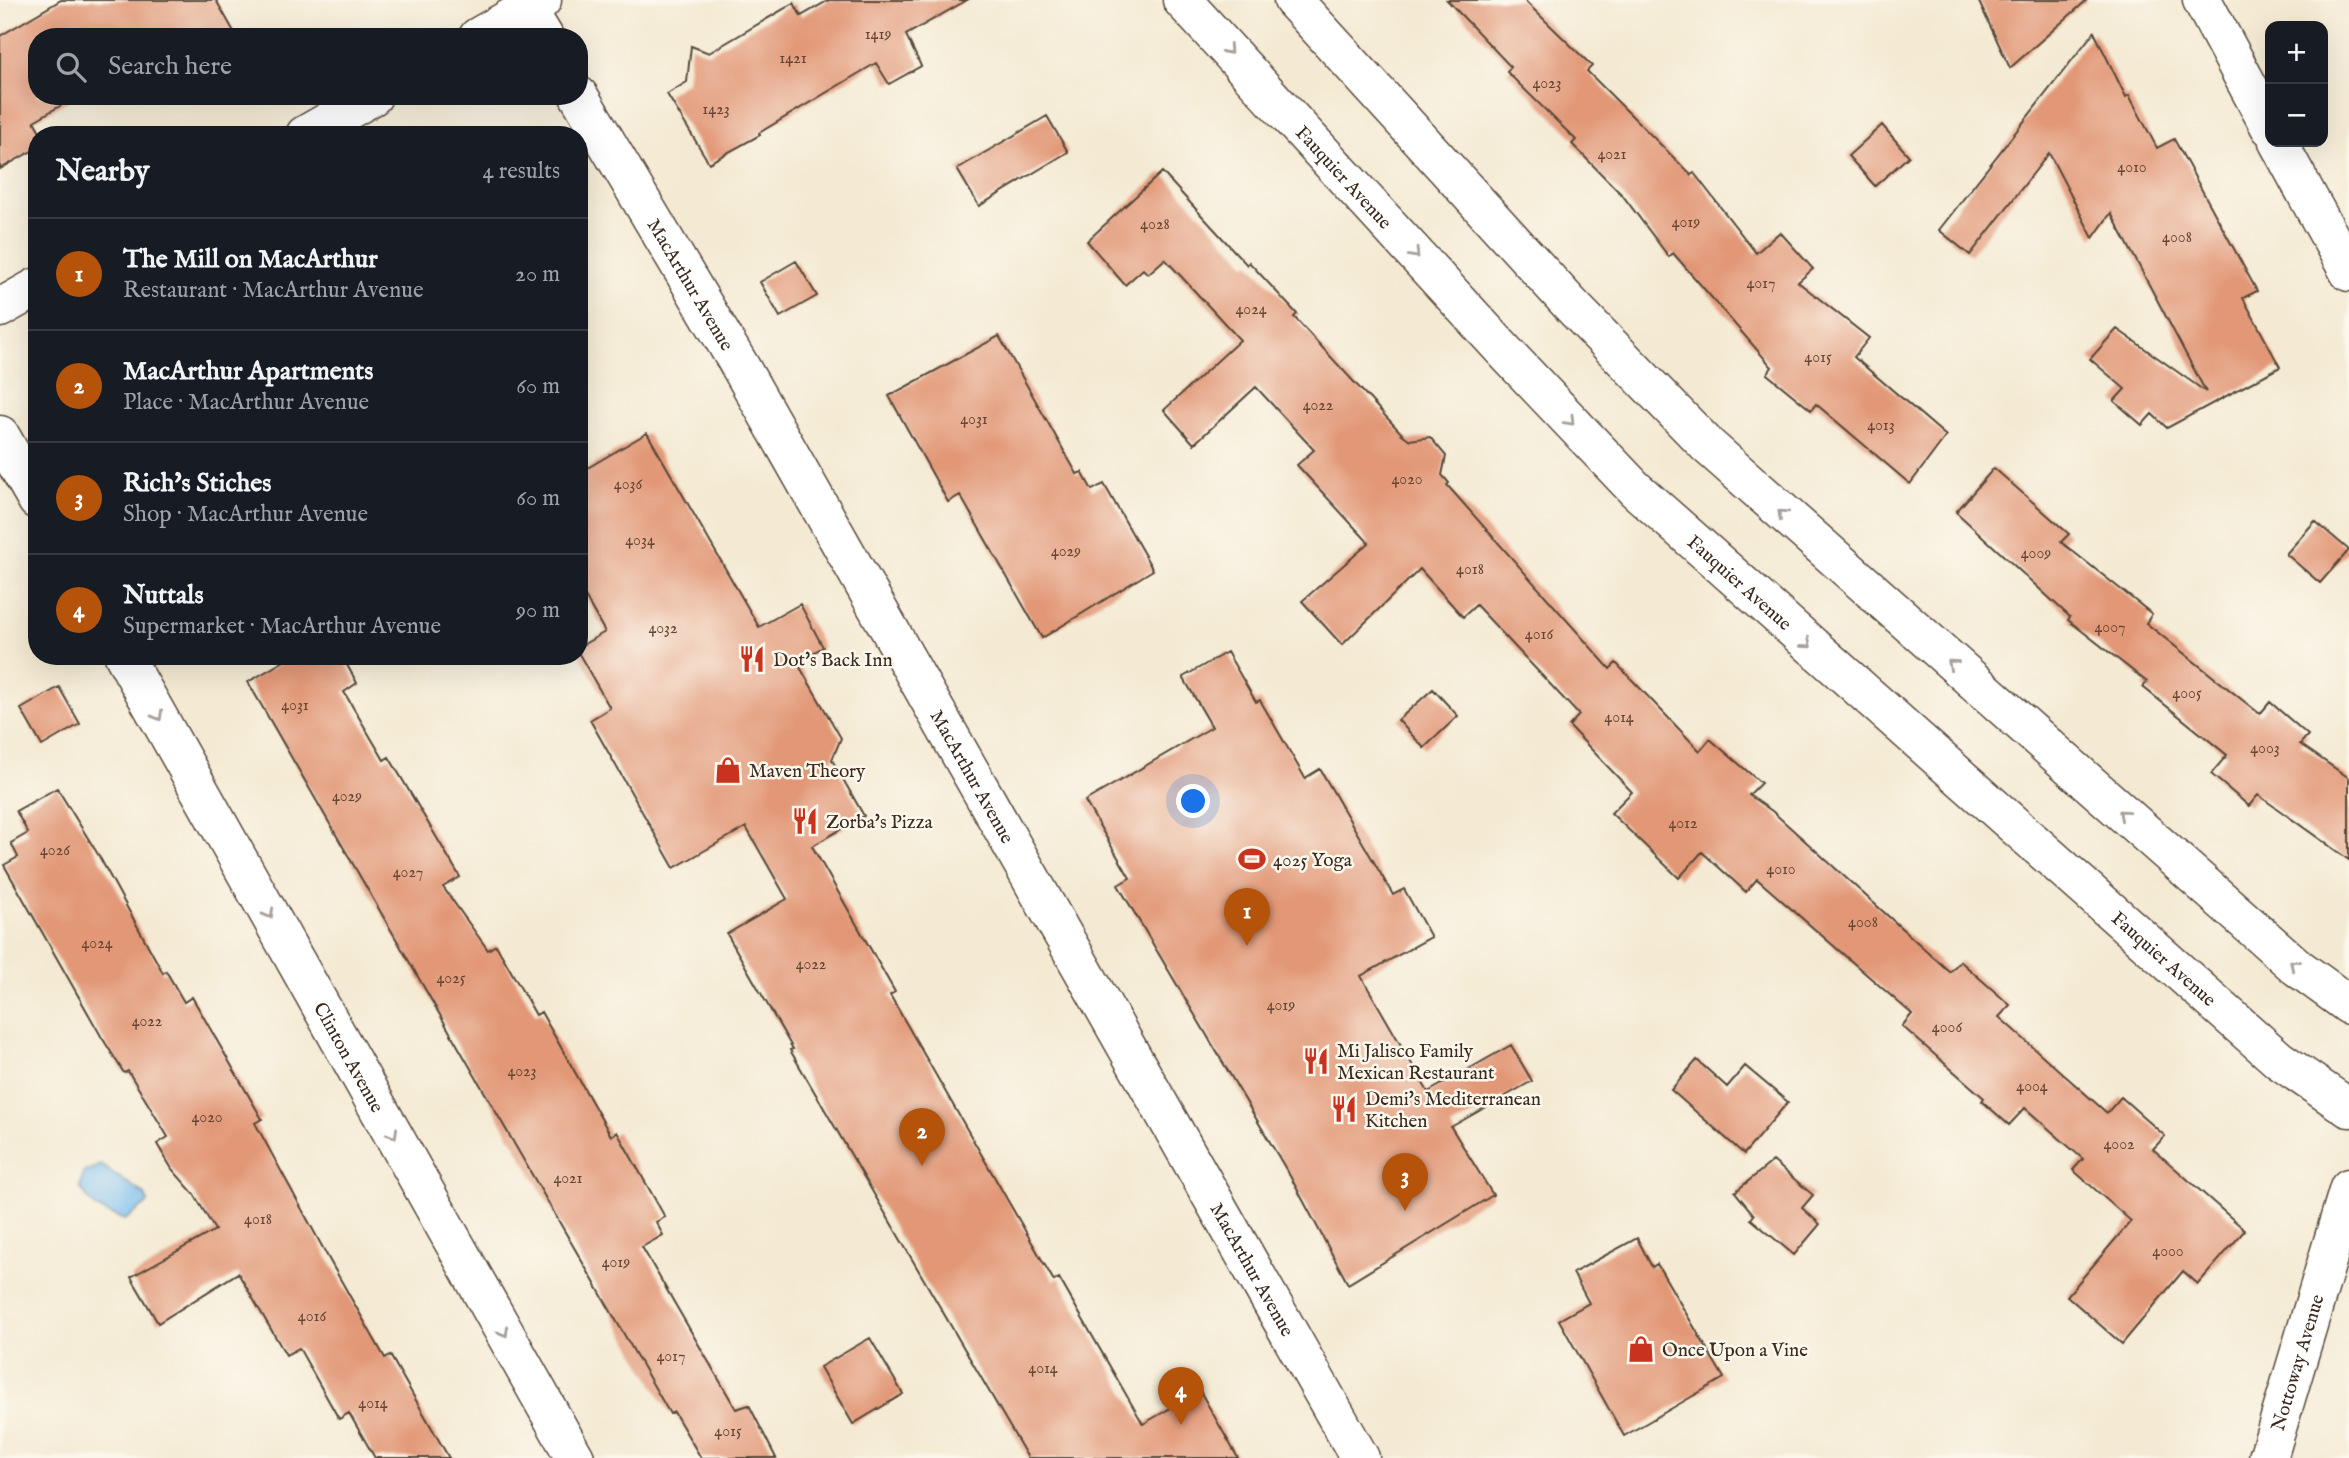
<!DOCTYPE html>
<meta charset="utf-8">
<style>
body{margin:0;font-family:"IM FELL English",serif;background:#242831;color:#f1f3f6}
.controls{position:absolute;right:21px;top:21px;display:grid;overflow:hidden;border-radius:14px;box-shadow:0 7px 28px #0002}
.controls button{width:63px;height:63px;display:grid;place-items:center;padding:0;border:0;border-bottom:2px solid #363941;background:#171b24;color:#f1f3f6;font:35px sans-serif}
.you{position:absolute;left:1194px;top:802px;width:24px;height:24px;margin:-18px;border:5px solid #fff;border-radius:50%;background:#1a73e8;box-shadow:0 0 0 10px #1a73e833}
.badge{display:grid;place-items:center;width:46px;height:46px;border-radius:50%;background:#b45309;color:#fff;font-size:23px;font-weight:700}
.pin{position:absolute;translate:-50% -58px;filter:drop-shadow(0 2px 4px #0008)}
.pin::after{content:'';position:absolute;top:37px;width:24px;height:21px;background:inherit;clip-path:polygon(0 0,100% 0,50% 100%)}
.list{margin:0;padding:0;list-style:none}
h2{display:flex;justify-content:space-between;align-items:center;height:91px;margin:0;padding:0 28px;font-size:30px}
h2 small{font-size:23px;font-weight:400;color:#9ea1a6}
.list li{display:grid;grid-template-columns:46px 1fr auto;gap:21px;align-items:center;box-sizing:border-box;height:112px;padding:0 28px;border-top:2px solid #363941}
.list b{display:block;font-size:26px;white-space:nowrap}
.list p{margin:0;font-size:23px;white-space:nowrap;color:#9ea1a6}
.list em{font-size:23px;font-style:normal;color:#9ea1a6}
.icon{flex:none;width:38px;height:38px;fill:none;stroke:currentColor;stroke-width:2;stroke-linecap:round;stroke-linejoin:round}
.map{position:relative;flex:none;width:2349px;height:1458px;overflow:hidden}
.search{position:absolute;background:#171b24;box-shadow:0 7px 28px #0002;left:28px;top:28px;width:560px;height:77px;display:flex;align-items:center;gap:18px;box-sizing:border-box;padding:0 24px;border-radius:28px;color:#9ea1a6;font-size:26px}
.panel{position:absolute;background:#171b24;box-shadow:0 7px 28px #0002;left:28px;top:126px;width:560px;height:539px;border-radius:28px}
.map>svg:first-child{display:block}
.water{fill:#78beef;stroke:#5a7486;stroke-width:2}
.building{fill:#e29877}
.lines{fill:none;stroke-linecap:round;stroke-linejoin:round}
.minor-casing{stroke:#574739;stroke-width:41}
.tertiary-casing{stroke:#574739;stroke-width:41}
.minor{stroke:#fff;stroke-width:38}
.tertiary{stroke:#fff;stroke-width:38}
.oneway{stroke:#a79f9a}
.labels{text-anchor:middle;stroke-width:5;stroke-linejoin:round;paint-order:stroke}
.number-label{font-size:16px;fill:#654634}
.street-label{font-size:19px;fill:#3b2a1e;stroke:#fbf7ec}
.poi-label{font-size:19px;fill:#3b2a1e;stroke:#fbf7ec;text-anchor:start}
</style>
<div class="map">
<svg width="2349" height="1458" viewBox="0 0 2349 1458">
<rect width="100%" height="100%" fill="#fbf7ec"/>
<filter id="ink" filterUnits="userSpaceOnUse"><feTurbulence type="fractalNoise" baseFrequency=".0143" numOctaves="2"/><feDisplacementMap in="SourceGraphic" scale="14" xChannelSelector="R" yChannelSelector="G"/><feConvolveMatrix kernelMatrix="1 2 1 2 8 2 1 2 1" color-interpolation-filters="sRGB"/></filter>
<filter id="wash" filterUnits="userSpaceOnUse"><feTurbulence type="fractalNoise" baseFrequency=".00686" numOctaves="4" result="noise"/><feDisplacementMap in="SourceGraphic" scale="28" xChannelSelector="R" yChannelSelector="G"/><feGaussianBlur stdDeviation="1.57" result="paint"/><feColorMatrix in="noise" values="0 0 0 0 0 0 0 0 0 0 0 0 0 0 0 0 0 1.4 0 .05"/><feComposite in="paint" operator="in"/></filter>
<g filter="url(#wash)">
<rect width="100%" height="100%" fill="#f4ead3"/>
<path class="water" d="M101,1165l44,30 3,8 -23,17 -29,-12 -16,-20 3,-15z"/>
<g id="blocks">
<path class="building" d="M61,0h155l21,37h-200v59h40l-43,25 8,14h-5v13l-37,21v-133z
M829,0h138l-61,35 15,31 -32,18 -13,-21 -117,70 1,2 -51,28 -42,-69 20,-12 4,-36 18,7 85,-50 7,13z
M1447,0h77l68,66 -5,5 104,104 3,-2 62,80 24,-21 33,37 -15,13 71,56 -15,19 92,79 -36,48 -94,-80 -5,6 -44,-36 5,-7 -99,-114 -4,4 -46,-61 -51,-52 4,-4 -69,-68 4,-5z
M1978,0h109l-77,68z
M2094,32l32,65 3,-2 28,53 17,-9 83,152 -14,7 37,69 -113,61 -15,-14 -10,11 -28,-24 11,-12 -35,-30 27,-30 89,63 -95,-179 -18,25 -44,-85 -79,102 -31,-25z
M1047,116l21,36 -89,54 -22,-37z
M1882,125l27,31 -34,30 -27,-30z
M1162,172l85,93 2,-3 48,52 -3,3 108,117 8,6 20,-3 16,19 -4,19 7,8 -2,2 163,184 6,-6 84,88 10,-12 51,44 -12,12 23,16 178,161 10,-11 50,44 -11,12 108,96 14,-16 44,39 -12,13 92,81 -47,54 -15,-13 -61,73 -55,-48 64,-75 -58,-51 10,-11 -58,-51 -16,17 -27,-24 2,-3 -82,-72 10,-12 -155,-135 -11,13 -44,-40 -23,26 -68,-65 21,-21 -63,-66 10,-11 -103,-110 -13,12 -43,-48 -78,76 -40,-44 67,-58 -72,-78 17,-15 -58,-63 -62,57 -30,-34 76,-70 -75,-81 -17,15 -5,-5 -18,16 -38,-44z
M796,261l21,35 -37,21 -20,-35z
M999,336l78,138 5,-2 10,18 12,-6 49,86 -111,68 -82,-143 -12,7 -59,-106z
M647,433l112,194 41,-23 23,43 -26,15 44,76 -9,22 32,56 -52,30 83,146 -5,3 164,286 5,-3 84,146 57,-33 38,67h-210l-238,-408 3,-1 -66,-115 60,-35 -41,-72 -72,41 -84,-148 20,-12 -31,-54v-7l26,-15 -26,-46v-113z
M1994,468l75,66 -8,8 91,72 -6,9 114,91 10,-12 38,33 -8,9 49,34v82l-91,-65 -9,11 -38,-32 16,-19 -84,-68 4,-5 -79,-62 2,-3 -114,-105z
M2315,521l34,29 -29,33 -34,-29z
M1227,652l29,50 4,-2 45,78 15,-9 73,126 11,-6 27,48 -70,39 67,116 83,-47 21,36 -81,46 42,68 -145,89 -58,-108 -172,-291 12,-7 -45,-77 127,-74 -29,-50z
M293,656h49l15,27 -13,9 40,68 5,-3 71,120 -17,10 45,63 8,-5 40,70 5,-3 70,124 6,-4 48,85 -9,5 7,13 -21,12 94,162 13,-4 27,53h-75l-27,-46 -4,2 -422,-732z
M59,687l21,37 -38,22 -21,-37z
M1433,689l25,27 -34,32 -26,-28z
M57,788l42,68 64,117 3,-2 18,31 8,-5 70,122 -7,4 75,138 55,97 5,-3 59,103h-74l-26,-45 -10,6 -40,-71 -13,7 -48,-82 -80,50 -27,-46 84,-47 -21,-36 -22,-25 -15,-25 11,-7 -40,-66 -4,2 -23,-37 -97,-171 14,-8 -7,-14 17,-10 -12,-22z
M1697,1060l30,27 18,-21 43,36 -44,52 -73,-64z
M1773,1161l40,34 -11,13 18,16 -26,31 -43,-36 3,-4 -19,-23z
M1637,1238l15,29 5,-3 67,114 -100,58 -65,-116 30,-17 -16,-30z
M870,1338l33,56 -50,30 -33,-57z"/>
</g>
</g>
<g filter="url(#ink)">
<use href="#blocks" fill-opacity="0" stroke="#574739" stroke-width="2"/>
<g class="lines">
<defs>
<g id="minor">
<path d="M2202,0l68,127"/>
<path d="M527,9l17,28"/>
<path id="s1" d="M579,96l162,272 619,1090"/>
<path d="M2278,142l71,130"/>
<path d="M0,435l37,65"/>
<path id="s2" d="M124,656l451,802"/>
<path id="s3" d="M2268,1458l81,-270"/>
</g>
<g id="tertiary">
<path id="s4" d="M1182,0l323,352 130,137 644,571 70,48"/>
<path d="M1293,0l277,304 137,141 590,522 52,38"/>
<path d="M478,37l64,-37"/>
<path d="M305,135l68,-39"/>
<path d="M0,308l37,-21"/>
</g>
</defs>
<use href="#minor" class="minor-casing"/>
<use href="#tertiary" class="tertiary-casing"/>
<use href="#minor" class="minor"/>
<use href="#tertiary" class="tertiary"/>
</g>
<defs><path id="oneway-chevron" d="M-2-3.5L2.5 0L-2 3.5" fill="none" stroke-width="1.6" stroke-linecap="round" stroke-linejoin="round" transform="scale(1.75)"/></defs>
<g class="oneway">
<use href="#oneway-chevron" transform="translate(1228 50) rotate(48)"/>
<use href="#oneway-chevron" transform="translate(1415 254) rotate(47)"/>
<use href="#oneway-chevron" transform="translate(1570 421) rotate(46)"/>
<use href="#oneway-chevron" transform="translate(1782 514) rotate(-138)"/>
<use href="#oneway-chevron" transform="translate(1807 644) rotate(41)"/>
<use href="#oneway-chevron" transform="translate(1952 664) rotate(-139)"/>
<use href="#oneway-chevron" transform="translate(158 716) rotate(61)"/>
<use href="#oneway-chevron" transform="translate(2123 814) rotate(-139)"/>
<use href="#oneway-chevron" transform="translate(269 914) rotate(61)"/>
<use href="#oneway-chevron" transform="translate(2294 964) rotate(-140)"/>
<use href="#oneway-chevron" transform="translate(393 1134) rotate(61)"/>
<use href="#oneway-chevron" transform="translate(504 1332) rotate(61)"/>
</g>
</g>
<defs>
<symbol id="restaurant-bare" viewBox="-9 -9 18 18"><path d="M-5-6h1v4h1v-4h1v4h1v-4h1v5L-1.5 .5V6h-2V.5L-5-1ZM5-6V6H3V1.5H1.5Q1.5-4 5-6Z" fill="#c8321e" stroke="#fbf7ec" stroke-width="2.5" paint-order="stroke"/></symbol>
<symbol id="shop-bare" viewBox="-9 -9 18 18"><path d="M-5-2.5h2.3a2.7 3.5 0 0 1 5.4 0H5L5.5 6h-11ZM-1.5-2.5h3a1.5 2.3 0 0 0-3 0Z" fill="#c8321e" stroke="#fbf7ec" stroke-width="2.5" paint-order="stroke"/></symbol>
<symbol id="stadium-bare" viewBox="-9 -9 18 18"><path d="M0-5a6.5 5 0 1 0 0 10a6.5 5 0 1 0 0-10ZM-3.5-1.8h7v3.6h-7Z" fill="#c8321e" stroke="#fbf7ec" stroke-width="2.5" paint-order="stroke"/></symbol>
</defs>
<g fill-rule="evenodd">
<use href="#restaurant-bare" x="733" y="640" width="38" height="38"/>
<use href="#shop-bare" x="709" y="751" width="38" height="38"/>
<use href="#restaurant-bare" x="786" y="802" width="38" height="38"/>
<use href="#stadium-bare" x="1233" y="840" width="38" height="38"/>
<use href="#restaurant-bare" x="1297" y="1042" width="38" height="38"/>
<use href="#restaurant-bare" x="1325" y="1090" width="38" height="38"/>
<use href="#shop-bare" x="1622" y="1330" width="38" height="38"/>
</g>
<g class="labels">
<g class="number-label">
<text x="878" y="39">1419</text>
<text x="793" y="63">1421</text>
<text x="1547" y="88">4023</text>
<text x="716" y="114">1423</text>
<text x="1612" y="159">4021</text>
<text x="2132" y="172">4010</text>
<text x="1686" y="227">4019</text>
<text x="1155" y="229">4028</text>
<text x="2177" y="242">4008</text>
<text x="1761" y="288">4017</text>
<text x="1251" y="314">4024</text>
<text x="1818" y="362">4015</text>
<text x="1318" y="410">4022</text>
<text x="974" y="424">4031</text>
<text x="1881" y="430">4013</text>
<text x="1407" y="484">4020</text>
<text x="628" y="489">4036</text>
<text x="640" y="545">4034</text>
<text x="1066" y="556">4029</text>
<text x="2036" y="558">4009</text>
<text x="1470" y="574">4018</text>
<text x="2110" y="632">4007</text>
<text x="663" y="633">4032</text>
<text x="1539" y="639">4016</text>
<text x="2187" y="698">4005</text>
<text x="295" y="710">4031</text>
<text x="1619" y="722">4014</text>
<text x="2265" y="753">4003</text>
<text x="347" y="801">4029</text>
<text x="1683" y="828">4012</text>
<text x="55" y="855">4026</text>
<text x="1781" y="874">4010</text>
<text x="408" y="877">4027</text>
<text x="1863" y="927">4008</text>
<text x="97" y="948">4024</text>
<text x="811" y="969">4022</text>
<text x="451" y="983">4025</text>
<text x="1281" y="1010">4019</text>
<text x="147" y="1026">4022</text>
<text x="1947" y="1032">4006</text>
<text x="522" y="1076">4023</text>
<text x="2032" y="1091">4004</text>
<text x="207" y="1122">4020</text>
<text x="2119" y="1149">4002</text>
<text x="568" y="1183">4021</text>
<text x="258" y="1224">4018</text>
<text x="2168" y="1256">4000</text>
<text x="616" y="1267">4019</text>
<text x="312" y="1321">4016</text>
<text x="671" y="1361">4017</text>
<text x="1043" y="1373">4014</text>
<text x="373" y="1408">4014</text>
<text x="728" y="1436">4015</text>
</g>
<g class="street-label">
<text dy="7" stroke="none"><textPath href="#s4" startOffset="240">Fauquier Avenue</textPath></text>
<text dy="7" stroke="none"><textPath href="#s1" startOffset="219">MacArthur Avenue</textPath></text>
<text dy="7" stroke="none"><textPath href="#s4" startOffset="807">Fauquier Avenue</textPath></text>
<text dy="7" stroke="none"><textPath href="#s1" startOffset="786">MacArthur Avenue</textPath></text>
<text dy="7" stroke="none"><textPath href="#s4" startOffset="1374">Fauquier Avenue</textPath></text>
<text dy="7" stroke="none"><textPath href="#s2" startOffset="460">Clinton Avenue</textPath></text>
<text dy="7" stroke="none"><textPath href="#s1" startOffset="1353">MacArthur Avenue</textPath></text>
<text dy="7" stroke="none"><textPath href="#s3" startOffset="100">Nottoway Avenue</textPath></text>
</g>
<g class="poi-label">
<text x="773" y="666">Dot's Back Inn</text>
<text x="749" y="777">Maven Theory</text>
<text x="826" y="828">Zorba's Pizza</text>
<text x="1273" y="866">4025 Yoga</text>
<text x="1337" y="1057">Mi Jalisco Family<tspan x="1337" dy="22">Mexican Restaurant</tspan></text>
<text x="1365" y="1105">Demi's Mediterranean<tspan x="1365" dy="22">Kitchen</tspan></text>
<text x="1662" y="1356">Once Upon a Vine</text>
</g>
</g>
</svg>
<div class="controls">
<button>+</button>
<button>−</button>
</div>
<div class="you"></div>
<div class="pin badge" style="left:1247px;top:946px">1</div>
<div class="pin badge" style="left:922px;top:1166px">2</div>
<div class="pin badge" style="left:1405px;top:1211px">3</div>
<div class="pin badge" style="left:1181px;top:1425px">4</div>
<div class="search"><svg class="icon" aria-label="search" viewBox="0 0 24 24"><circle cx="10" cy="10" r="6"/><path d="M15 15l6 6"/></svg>Search here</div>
<section class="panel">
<h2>Nearby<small>4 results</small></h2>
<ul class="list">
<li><span class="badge">1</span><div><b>The Mill on MacArthur</b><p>Restaurant · MacArthur Avenue</p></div><em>20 m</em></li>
<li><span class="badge">2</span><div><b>MacArthur Apartments</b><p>Place · MacArthur Avenue</p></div><em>60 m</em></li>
<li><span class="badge">3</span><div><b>Rich's Stiches</b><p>Shop · MacArthur Avenue</p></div><em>60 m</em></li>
<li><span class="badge">4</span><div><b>Nuttals</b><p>Supermarket · MacArthur Avenue</p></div><em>90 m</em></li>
</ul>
</section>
</div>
